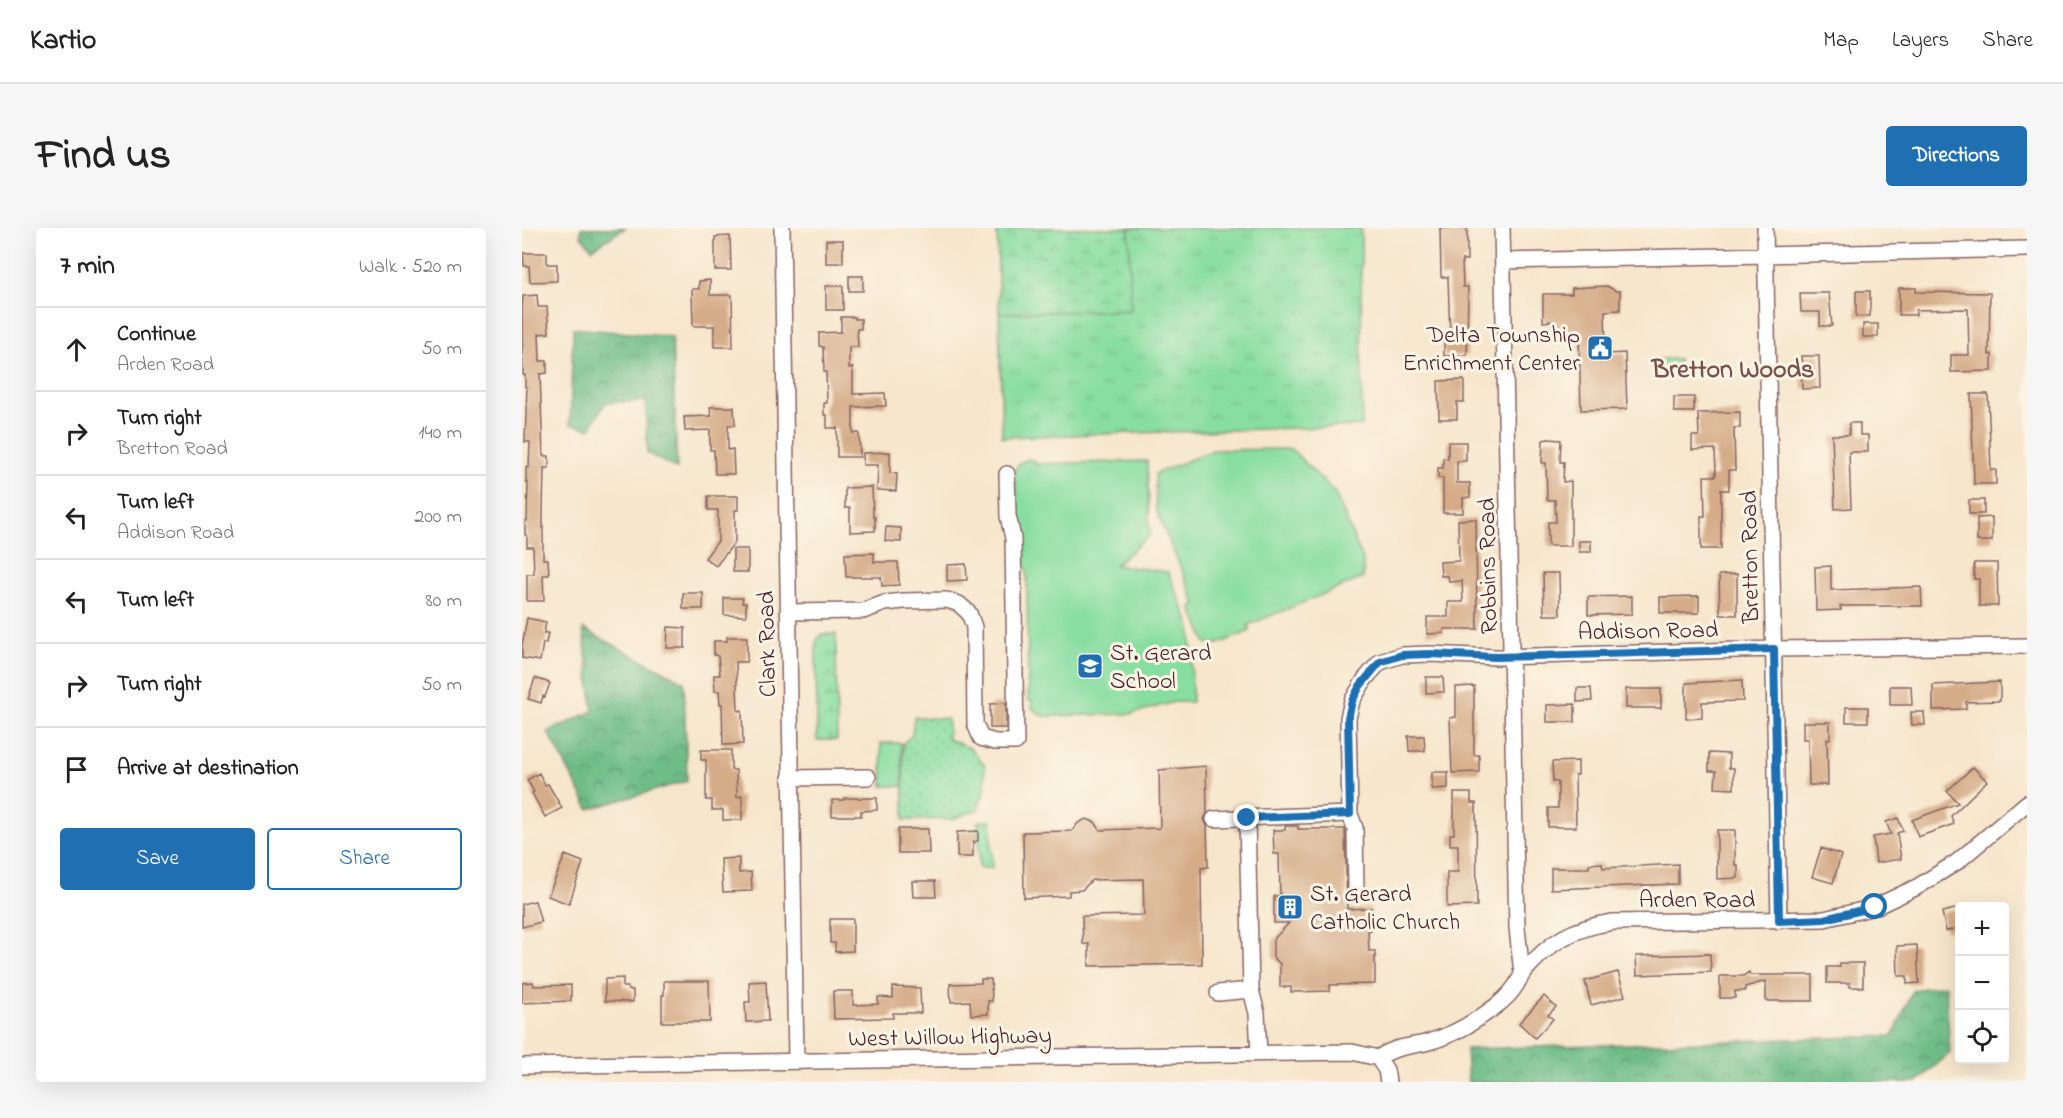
<!DOCTYPE html>
<meta charset="utf-8">
<style>
body{margin:0;font-family:"Indie Flower",sans-serif;background:#f6f6f6;color:#222}
.controls{position:absolute;right:18px;bottom:18px;display:grid;overflow:hidden;border-radius:6px;box-shadow:0 6px 24px #0002}
.controls button{width:54px;height:54px;display:grid;place-items:center;padding:0;border:0;border-bottom:2px solid #e0e0e0;background:#fff;color:#222;font:30px sans-serif}
.stop{position:absolute;width:18px;height:18px;margin:-14px;border:4px solid #1f6fb2;border-radius:50%;background:#fff}
.stop.end{background:#1f6fb2;border-color:#fff;box-shadow:0 2px 6px #0008}
.list{margin:0;padding:0;list-style:none}
h2{display:flex;justify-content:space-between;align-items:center;height:78px;margin:0;padding:0 24px;font-size:26px}
h2 small{font-size:20px;font-weight:400;color:#767676}
.list li{display:grid;grid-template-columns:39px 1fr auto;gap:18px;align-items:center;box-sizing:border-box;height:84px;padding:0 24px;border-top:2px solid #e0e0e0}
.list b{display:block;font-size:22px;white-space:nowrap}
.list p{margin:0;font-size:20px;white-space:nowrap;color:#767676}
.list em{font-size:20px;font-style:normal;color:#767676}
.actions{display:flex;gap:12px;padding:18px 24px}
.actions a{flex:1;padding:14px 0;border:2px solid #1f6fb2;border-radius:6px;text-align:center;font-size:21px;color:#1f6fb2}
.actions .main{background:#1f6fb2;color:#fff}
.icon{flex:none;width:33px;height:33px;fill:none;stroke:currentColor;stroke-width:2;stroke-linecap:round;stroke-linejoin:round}
.map{position:relative;flex:none;width:1505px;height:854px;overflow:hidden;border-radius:6px}
header{display:flex;align-items:center;gap:36px;box-sizing:border-box;height:84px;padding:0 30px;background:#fff;border-bottom:2px solid #e0e0e0}
header strong{font-size:28px}
nav{display:flex;gap:33px;margin-inline-start:auto;font-size:21px}
.intro{display:flex;align-items:center;justify-content:space-between;box-sizing:border-box;height:144px;padding:0 36px}
h1{margin:0;font-size:42px}
.button{padding:15px 27px;border-radius:6px;background:#1f6fb2;color:#fff;font-size:21px;font-weight:700}
main{display:flex;gap:36px;padding:0 36px}
aside{flex:1;background:#fff;border-radius:6px;box-shadow:0 6px 24px #0002}
.map>svg:first-child{display:block}
.grass{fill:url(#grass-tufts);stroke:#697e66;stroke-width:1.5}
.forest{fill:url(#forest-crowns);stroke:#5c6e59;stroke-width:1.5}
.wetland{fill:url(#wetland-marsh);stroke:#697e66;stroke-width:1.5}
.park{fill:url(#park-dots);stroke:#697e66;stroke-width:1.5}
.garden{fill:#88dea1;stroke:#697e66;stroke-width:1.5}
.building{fill:#d5ac88}
.lines{fill:none;stroke-linecap:round;stroke-linejoin:round}
.minor-casing{stroke:#866563;stroke-width:18}
.minor{stroke:#fff;stroke-width:15}
.route{stroke:#1f6fb2;stroke-width:8}
.labels{text-anchor:middle;stroke-width:6;stroke-linejoin:round;paint-order:stroke}
.poi-label{font-size:24px;fill:#4a1f2b;stroke:#fcf5e5;text-anchor:start}
.street-label{font-size:24px;fill:#4a1f2b;stroke:#fcf5e5}
.neighbourhood-label{font-size:26px;font-weight:bold;fill:#7b504c;stroke:#fcf5e5}
</style>
<header>
<strong>Kartio</strong>
<nav><a>Map</a><a>Layers</a><a>Share</a></nav>
</header>
<div class="intro"><h1>Find us</h1><a class="button">Directions</a></div>
<main>
<aside>
<h2>7 min<small>Walk · 520 m</small></h2>
<ul class="list">
<li><svg class="icon" aria-label="ahead" viewBox="0 0 24 24"><path d="M12 20V5M6 11l6-6 6 6"/></svg><div><b>Continue</b><p>Arden Road</p></div><em>50 m</em></li>
<li><svg class="icon" aria-label="right" viewBox="0 0 24 24"><path d="M7 20v-9h11M14 6l5 5-5 5"/></svg><div><b>Turn right</b><p>Bretton Road</p></div><em>140 m</em></li>
<li><svg class="icon" aria-label="left" viewBox="0 0 24 24"><path d="M17 20v-9H6M10 6l-5 5 5 5"/></svg><div><b>Turn left</b><p>Addison Road</p></div><em>200 m</em></li>
<li><svg class="icon" aria-label="left" viewBox="0 0 24 24"><path d="M17 20v-9H6M10 6l-5 5 5 5"/></svg><div><b>Turn left</b></div><em>80 m</em></li>
<li><svg class="icon" aria-label="right" viewBox="0 0 24 24"><path d="M7 20v-9h11M14 6l5 5-5 5"/></svg><div><b>Turn right</b></div><em>50 m</em></li>
<li><svg class="icon" aria-label="arrive" viewBox="0 0 24 24"><path d="M6 21V4h12l-3 4 3 4H6"/></svg><div><b>Arrive at destination</b></div></li>
</ul>
<div class="actions"><a class="main">Save</a><a>Share</a></div>
</aside>
<div class="map">
<svg width="1505" height="854" viewBox="0 0 1505 854">
<defs>
<pattern id="grass-tufts" width="24" height="20" patternUnits="userSpaceOnUse" patternTransform="scale(1.5)"><rect width="24" height="20" fill="#88dea1"/><path d="M3 7l-1-3M5 7V3M7 7l1-3M15 17l-1-3M17 17v-4M19 17l1-3" fill="none" stroke="#77be8b"/></pattern>
<pattern id="forest-crowns" width="20" height="18" patternUnits="userSpaceOnUse" patternTransform="scale(1.5)"><rect width="20" height="18" fill="#6ebd87"/><path d="M2 6a3 3 0 1 1 6 0M12 15a3 3 0 1 1 6 0" fill="none" stroke="#5c996f"/></pattern>
<pattern id="wetland-marsh" width="20" height="14" patternUnits="userSpaceOnUse" patternTransform="scale(1.5)"><rect width="20" height="14" fill="#88dea1"/><path d="M1 5h8M5 5V1M11 12h8M15 12V8" fill="none" stroke="#77be8b"/></pattern>
<pattern id="park-dots" width="8" height="8" patternUnits="userSpaceOnUse" patternTransform="scale(1.5)"><rect width="8" height="8" fill="#88dea1"/><path d="M2 2h.1M6 6h.1" fill="none" stroke="#77be8b" stroke-width="1.8" stroke-linecap="round"/></pattern>
</defs>
<rect width="100%" height="100%" fill="#fcf5e5"/>
<filter id="ink" filterUnits="userSpaceOnUse"><feTurbulence type="fractalNoise" baseFrequency=".0167" numOctaves="2"/><feDisplacementMap in="SourceGraphic" scale="12" xChannelSelector="R" yChannelSelector="G"/><feConvolveMatrix kernelMatrix="1 2 1 2 8 2 1 2 1" color-interpolation-filters="sRGB"/></filter>
<filter id="wash" filterUnits="userSpaceOnUse"><feTurbulence type="fractalNoise" baseFrequency=".008" numOctaves="4" result="noise"/><feDisplacementMap in="SourceGraphic" scale="24" xChannelSelector="R" yChannelSelector="G"/><feGaussianBlur stdDeviation="1.35" result="paint"/><feColorMatrix in="noise" values="0 0 0 0 0 0 0 0 0 0 0 0 0 0 0 0 0 1.4 0 .05"/><feComposite in="paint" operator="in"/></filter>
<g filter="url(#wash)">
<rect width="100%" height="100%" fill="#f6e6cc"/>
<path class="grass" d="M607,0h232l1,198 -360,11 -3,-124 131,-3z"/>
<path class="forest" d="M59,0h44l-33,21 -11,-13z
M51,100l99,9 5,132 -30,-16 -1,-52 -41,2 -15,26 -20,-5z
M61,401l101,53 3,99 -98,28 -41,-77 45,-21z
M1424,757l4,68 -33,29h-449l-2,-33 427,-13 20,-46z"/>
<path class="wetland" d="M475,0h132l2,82 -132,3z
M300,406h14l1,106h-20l-1,-99z"/>
<path class="park" d="M1135,131h21l1,17h-22z
M392,489l34,2v20l22,9 15,18v25l-8,19 -25,9 -48,1 -1,-77 9,-8z
M456,593h13l1,47h-13z"/>
<path class="garden" d="M769,221l44,44 28,67v18l-115,47 2,6 -32,13 -12,-1 -15,-36 5,-3 -40,-94 -1,-36 58,-24z
M507,231l6,2v3l112,-3 3,74 -35,30 53,7 23,55 1,75h-18l-43,12 -88,2 -11,-8v-7l-4,-1 -1,-132 -9,-1 -2,-83c-6,-11 1,-22 13,-25z
M359,515h20l2,43h-20z"/>
<g id="blocks">
<path class="building" d="M918,0h27v32h-5l1,27h5l-1,68 -23,1v-19h6l-2,-60h-7z
M208,8l1,34h-16v-33z
M304,12h17v23h-17z
M1,25h24v11h10v17l-27,1 -1,-16h-5z
M327,48h14v15h-14z
M188,52v15h22l1,52h-19v-21h-21l-1,-37h7v-8z
M304,58h17v24h-17z
M1085,58l9,5h4v19l-15,1 1,43 19,-1 2,56 -46,1 -2,-72 -26,1 -1,-18 -9,1v-28h29v-6z
M1377,60h17v4l74,1 -1,62 3,-1v17l-41,1v-17h18l-1,-46 -52,1v5h-17z
M1334,63h14v25l-14,1z
M1278,65h29l3,33h-12v-14h-19z
M15,67l1,12h9l2,26 -10,1 1,27h7v12l-7,1 3,82h6v12h-5l-1,44v47h5l1,16h-6l1,26h-17v-27h7l-1,-27h-6v-12h-2v-14h2l1,-39h-2v-15l3,1 1,-26h-5l2,-55h-2v-12h-2l-1,-68 1,-11z
M319,89h14v2h6v10h-4l1,18h-9v21h4v26l32,-1 1,13 -33,1v26h6l1,24h-23v-29h-10v-13h-3v-12h3l-1,-31h-2l-1,-25 -4,-1v-13l22,-1z
M1341,96h15v13h-15z
M1279,128h18l1,32 -18,1z
M942,152v22h-7v17h-18l-1,-38z
M1449,166h17l3,76h5v14h-22z
M1152,169h20v15h-20z
M188,179h24l1,18h-7v25l5,-1 1,25h-19l-1,-24h-4v-20l-25,1 -1,-14 27,-1z
M1218,184v16h-6l1,42h-6v20h-8v59h-20v-33h4l-1,-40h12l-1,-27 -23,1v-14h7l-1,-23z
M1327,195h11v12h8v17h-19l2,56 -16,1 -3,-74h17z
M1026,211l13,1 -1,22h4l-1,20 8,-1v65h-23v-24h8l-1,-22h-8l-1,-37h-4l1,-23z
M926,214h18v19h-9v22h13v14l-7,1v15h-20v-35h-5v-10h5v-10l5,1z
M368,224v21l7,1 -1,17 -19,-1 1,-25h-15v-12z
M350,259l1,30h2v14l-25,1v-24h-5v-20z
M186,268h30v14h-3v32l-19,24 -11,-8 13,-17v-31h-10z
M1447,272h15v14h-15z
M1470,289v24h-15v-23z
M954,291l1,110h-33v4l-17,1v-17h21v-15h15l-1,-21 -13,1 -1,-6h-7l-1,-14 19,-1 -1,-41z
M364,299l15,1v14l-16,-1z
M1057,313h12v11h-12z
M211,321h15v23h-15z
M352,325v9h24l1,23 -17,1 -1,-9h-35l-1,-23z
M1452,335h23l1,43h-19v-27h-5z
M444,336l1,16 -20,1v-16z
M1309,338v24l90,-3 1,19h-82l1,4 -25,1 -1,-44z
M1021,345h16l1,42h-16z
M1215,346v41h-17l-1,-40z
M161,365h20v16h-20z
M1110,368v18l-44,1v-18z
M1177,368v17h-39v-16z
M202,370h19l-1,5h4v13l-22,-1z
M5,390l19,4 -2,11h4l-2,10h-3l-3,18 -18,-3v-13z
M146,399l17,1v20h-18z
M205,409h20v25h-11l2,49 4,-1 1,34 -20,1 -1,-41h-2l-1,-13h-4l-1,-16h6l-2,-19 -4,-1v-14h13z
M904,449h17l1,15 -18,1z
M13,450l15,5 -5,14 -2,-1 -2,7 -13,-4z
M1220,452l1,21 -41,1v16l-16,1v-36z
M1478,454v19l-34,1v7l-33,1v-25z
M952,458v69h5v17l-27,1 -2,-55 6,-1v-30z
M1368,458h21l1,19h-22z
M1055,460h14l1,13 -15,1z
M1104,461h35v19h-35z
M484,475v25h-16v-24z
M1053,476v18h-28v-17z
M1324,479h22v15h-22z
M1389,484h13l1,13h-13z
M1281,494h27v17h-3l1,46h-19l-1,-46h-5z
M886,508h16l1,15h-16z
M179,522h30v20h5l1,27 5,-1v24h-19v-10h-11v-10h-6v-40h-5z
M1187,525l20,1v14h5v21l-19,-1 1,-17h-7z
M1056,533v14h-3l1,52h-28v-19h10v-26h-5l-1,-20z
M684,538l1,47 -3,6 3,7 1,41 -7,1 1,96 -113,2v-22h-6l-1,-28 62,-1 -1,-36 -51,1 -10,10 -13,1v5l-45,2 -1,-66 49,-1 6,-8 8,-4 9,3 5,8 60,-2 -1,-58z
M1451,539l14,14 -36,35 3,8 -36,13 -6,-17 46,-17 -11,-12z
M910,544h16v16l-16,1z
M17,545l6,12 3,-1 14,24 -17,9 -13,-24 2,-1 -7,-12z
M932,565h17v10h5l1,103 -30,1v-35h11v-27h-8v-11h4z
M322,570h33v12l-16,1v5h-29v-16h12z
M1376,590l5,13 -6,2 4,26 -25,4 -3,-26 18,-3 -5,-12z
M763,598h13v3h47l2,80 24,-1v23h-3l1,20h6v33l-45,1v6l-39,1v-5h-11v-23l-7,-7v-17l16,-17h-15v-27h6l-1,-42h-5l-1,-24h12z
M376,601h30l1,24h-31z
M1195,602h18v35h3v13l-21,1z
M456,603v10l-5,1v15h-16v-25z
M1299,620l20,7 -8,28 -21,-6z
M43,627l18,7 -14,42 -21,-8z
M217,630v15l12,-1 1,19 -29,1 -2,-33z
M1080,635l1,5 75,-4v20l-127,5v-21h38v-4z
M390,653h23l1,16h-23z
M13,673l6,21 -19,5v-23z
M1437,680v20l-13,3 -4,-19z
M308,691h23v32l-18,1v-9h-5z
M1395,717l2,38 -12,1v-8h-9l-1,-30z
M1188,726l1,18 -74,3 -1,-19z
M1318,735h23v24h-13v-4h-23v-16h13z
M1096,744l7,24 -34,9 -6,-24z
M1227,744l1,3h63v26h-47v-20l-21,6v4h-10v7h-15v-22h23z
M101,750v9h5v3h5v12l-28,-1v-22z
M459,751h10l1,22h-4v13l-17,1 -1,-14 -19,1 -1,-18 31,-1z
M142,753h45l1,41h-48v-27h2z
M244,753l2,40 -22,1 -1,-20h5l-1,-20z
M11,754l1,4 37,-1v16l-49,2v-20z
M371,759l27,1 1,25h-28v5l-59,1 -1,-28h20v14l25,-1v-7l15,1z
M1022,768l12,11 -8,8 5,4 -18,19 -16,-15z"/>
</g>
</g>
<g filter="url(#ink)">
<use href="#blocks" fill-opacity="0" stroke="#866563" stroke-width="1.5"/>
<g class="lines">
<defs>
<path id="minor" d="M260,0l14,832
M980,0l15,700 5,46
M1243,0l14,693
M981,33l524,-12
M266,384l75,-1 22,-8 19,-2 43,-1 12,4 10,9 5,14 1,97 6,14 14,4h21l-3,-204 -5,-22 -1,-42
M268,550l78,-1
M828,586l5,14 1,62
M725,590l4,172 6,23 2,41
M692,591l136,-5 -2,-96 4,-17 13,-22 15,-17 22,-7 28,-1 66,3 278,-8 253,-3
M696,765l33,-3
M856,830c16,-11 28,-11 47,-15 19,-5 38,-14 54,-25 12,-8 27,-18 35,-30 4,-5 6,-11 10,-16 26,-31 49,-44 89,-50l211,-3 51,-12 42,-20 40,-25 70,-59
M856,830l8,12 2,12
M0,838l830,-14 26,6"/>
</defs>
<use href="#minor" class="minor-casing"/>
<use href="#minor" class="minor"/>
</g>
</g>
<g class="lines" filter="url(#ink)">
<path class="route" d="M725,590l103,-4 -2,-96 4,-17 8,-15 20,-24 22,-7 28,-1 66,3 278,-8 5,272 45,-2 51,-12"/>
</g>
<defs>
<symbol id="civic-square" viewBox="-11 -11 22 22"><rect x="-9" y="-9" width="18" height="18" rx="4" fill="#1f6fb2" stroke="#fcf5e5"/><path d="M-.6-6.5H3V-4.5H.6V-3L4-1V1h2V6H-6V1h2V-1L-.6-3ZM-1.2 2.5V6h2.4V2.5Z" fill="#fff"/></symbol>
<symbol id="school-square" viewBox="-11 -11 22 22"><rect x="-9" y="-9" width="18" height="18" rx="4" fill="#1f6fb2" stroke="#fcf5e5"/><path d="M0-5L7-2L0 1L-7-2ZM-4 1L0 2.5L4 1V4Q0 6-4 4Z" fill="#fff"/></symbol>
<symbol id="building-square" viewBox="-11 -11 22 22"><rect x="-9" y="-9" width="18" height="18" rx="4" fill="#1f6fb2" stroke="#fcf5e5"/><path d="M-4-6H4V6H1V3H-1V6H-4ZM-2.5-4.3h1.7v1.8h-1.7ZM.8-4.3h1.7v1.8H.8ZM-2.5-1h1.7V.8h-1.7ZM.8-1h1.7V.8H.8Z" fill="#fff"/></symbol>
</defs>
<g fill-rule="evenodd">
<use href="#civic-square" x="1063" y="105" width="30" height="30"/>
<use href="#school-square" x="553" y="423" width="30" height="30"/>
<use href="#building-square" x="753" y="664" width="30" height="30"/>
</g>
<g class="labels">
<g class="poi-label">
<text x="1058" y="114" text-anchor="end">Delta Township<tspan x="1058" dy="28">Enrichment Center</tspan></text>
<text x="588" y="432">St. Gerard<tspan x="588" dy="28">School</tspan></text>
<text x="788" y="673">St. Gerard<tspan x="788" dy="28">Catholic Church</tspan></text>
</g>
<g class="street-label">
<text transform="translate(1227 329) rotate(-91)" y="8">Bretton Road</text>
<text transform="translate(965 338) rotate(-91)" y="8">Robbins Road</text>
<text transform="translate(1126 402) rotate(-1)" y="8">Addison Road</text>
<text transform="translate(244 416) rotate(-91)" y="8">Clark Road</text>
<text x="1175" y="679">Arden Road</text>
<text transform="translate(428 808) rotate(-1)" y="8">West Willow Highway</text>
</g>
<g class="neighbourhood-label">
<text x="1211" y="149">Bretton Woods</text>
</g>
</g>
</svg>
<div class="controls">
<button>+</button>
<button>−</button>
<button><svg class="icon" aria-label="locate" viewBox="0 0 24 24"><circle cx="12" cy="12" r="6"/><path d="M12 2v4M12 18v4M2 12h4M18 12h4"/></svg></button>
</div>
<div class="stop" style="left:1353px;top:679px"></div>
<div class="stop end" style="left:725px;top:590px"></div>
</div>
</main>
